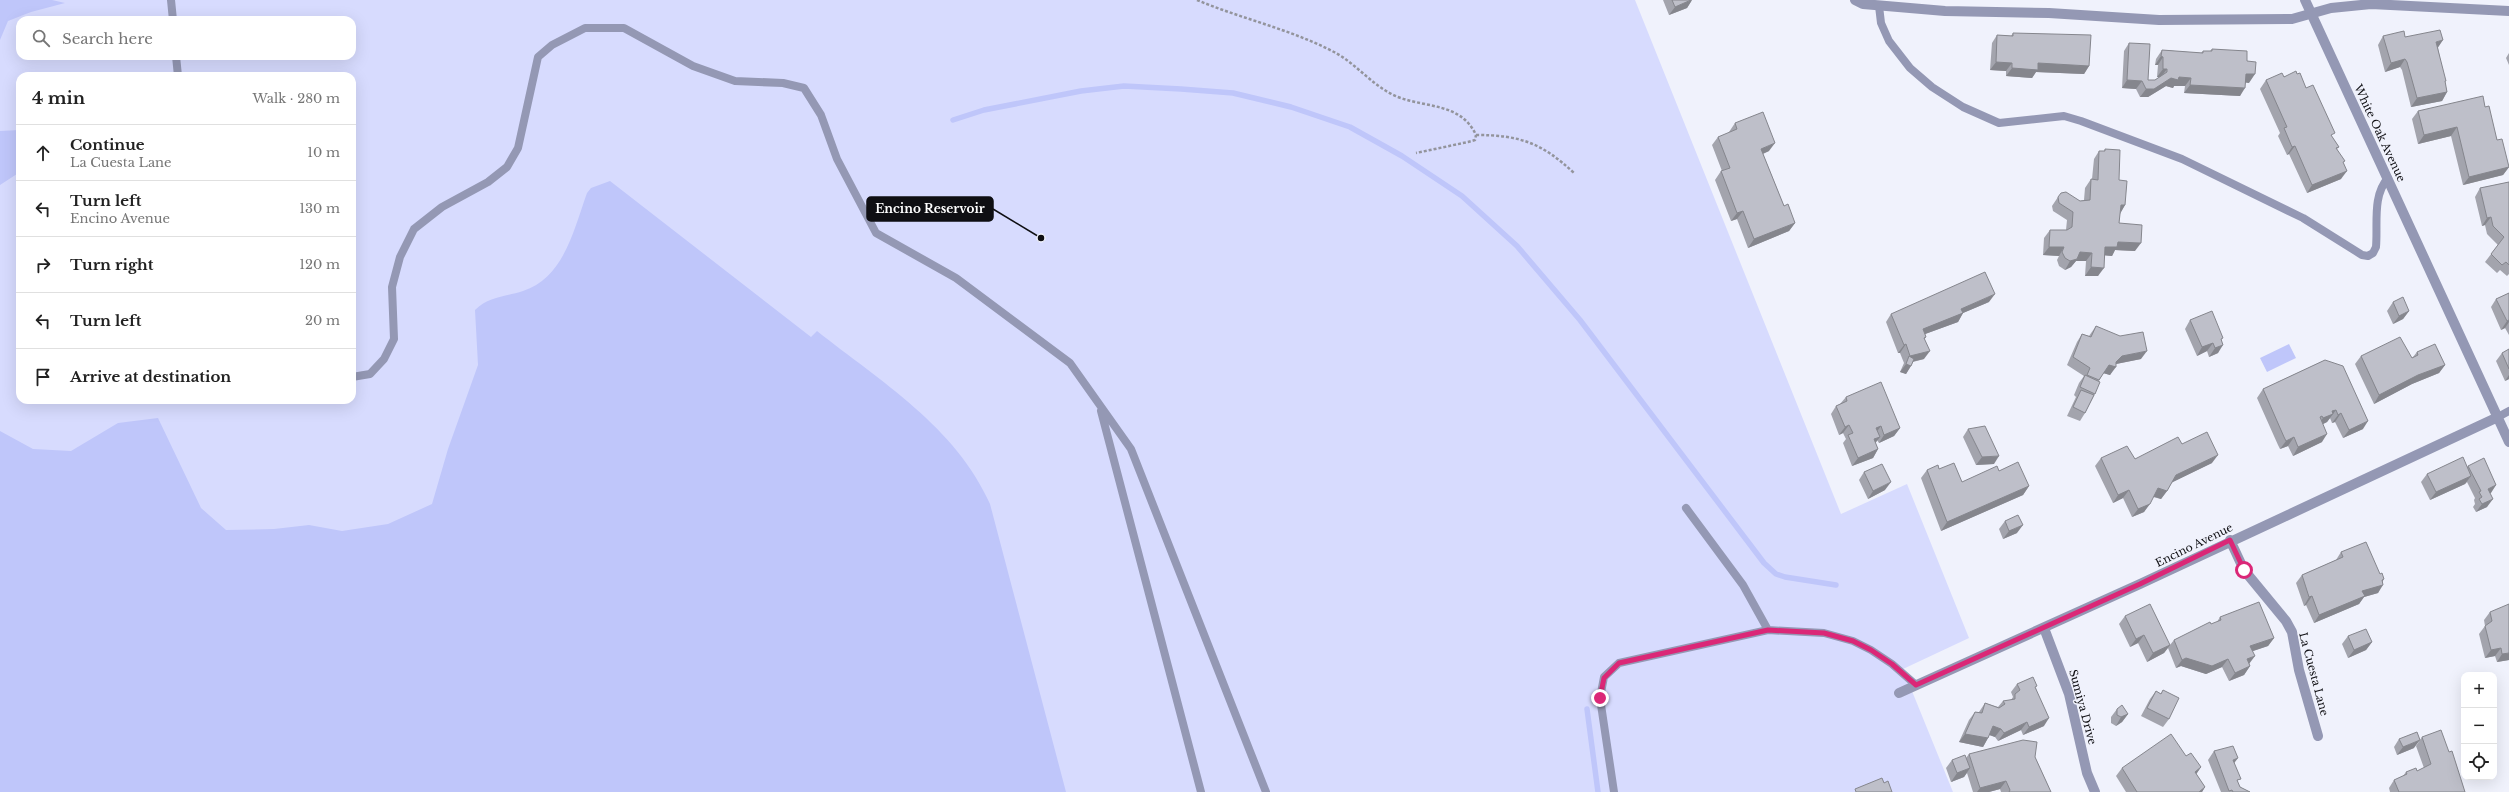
<!DOCTYPE html>
<meta charset="utf-8">
<style>
body{margin:0;font-family:"Libre Baskerville",serif;background:#f2f2f2;color:#222}
.controls{position:absolute;right:12px;bottom:12px;display:grid;overflow:hidden;border-radius:8px;box-shadow:0 4px 16px #0002}
.controls button{width:36px;height:36px;display:grid;place-items:center;padding:0;border:0;border-bottom:1px solid #e0e0e0;background:#fff;color:#222;font:20px sans-serif}
.stop{position:absolute;width:12px;height:12px;margin:-9px;border:3px solid #db2777;border-radius:50%;background:#fff}
.stop.end{background:#db2777;border-color:#fff;box-shadow:0 1px 4px #0008}
.list{margin:0;padding:0;list-style:none}
h2{display:flex;justify-content:space-between;align-items:center;height:52px;margin:0;padding:0 16px;font-size:17px}
h2 small{font-size:13px;font-weight:400;color:#767676}
.list li{display:grid;grid-template-columns:26px 1fr auto;gap:12px;align-items:center;box-sizing:border-box;height:56px;padding:0 16px;border-top:1px solid #e0e0e0}
.list b{display:block;font-size:15px;white-space:nowrap}
.list p{margin:0;font-size:13px;white-space:nowrap;color:#767676}
.list em{font-size:13px;font-style:normal;color:#767676}
.icon{flex:none;width:22px;height:22px;fill:none;stroke:currentColor;stroke-width:2;stroke-linecap:round;stroke-linejoin:round}
.map{position:relative;flex:none;width:2509px;height:792px;overflow:hidden}
.search{position:absolute;background:#fff;box-shadow:0 4px 16px #0002;left:16px;top:16px;width:340px;height:44px;display:flex;align-items:center;gap:10px;box-sizing:border-box;padding:0 14px;border-radius:12px;color:#767676;font-size:15px}
.panel{position:absolute;background:#fff;box-shadow:0 4px 16px #0002;left:16px;top:72px;width:340px;height:332px;border-radius:12px}
.map>svg:first-child{display:block}
.green{fill:#d7dbfe;fill-rule:evenodd}
.water{fill:#bfc6fa}
.lines{fill:none;stroke-linecap:round;stroke-linejoin:round}
.stream{stroke:#bfc6fa;stroke-width:5.5}
.path{stroke:#93949c;stroke-width:2.5;stroke-dasharray:3 2;stroke-linecap:butt}
.service{stroke:#9498b4;stroke-width:8}
.minor{stroke:#9498b4;stroke-width:10}
.wall{fill:#a3a4ad}
.shaded-wall{fill:#85868d}
.building{fill:#bebfc9;stroke:#85868d}
.route{stroke:#db2777;stroke-width:5}
.labels{text-anchor:middle;stroke-width:3;stroke-linejoin:round;paint-order:stroke}
.street-label{font-size:11px;fill:#0f0f13;stroke:#f0f2fc}
.leader{fill:none;stroke:#0f0f13;stroke-width:1.5}
.callout-dot{fill:#0f0f13;stroke:#f0f2fc;stroke-width:1.5}
.callout{fill:#0f0f13;stroke:#0f0f13;stroke-width:1.5}
.callout-label{font-size:12px;text-anchor:middle;font-weight:bold;fill:#fff}
</style>
<div class="map">
<svg width="2509" height="792" viewBox="0 0 2509 792">
<rect width="100%" height="100%" fill="#f0f2fc"/>
<path class="green" d="M0,0h1635l206,514 66,-30 62,154 -66,31 50,123h-1953zM20,20h332v36h-332zM20,76h332v324h-332z"/>
<path class="water" d="M0,0h52l13,3 -34,9 -23,9 -8,19z
M20,130v42l-20,13v-54z
M610,181l201,156 6,-6c63,50 139,96 173,173l76,288h-1066v-361l33,18 38,2 47,-28 40,-5 43,90 25,22 48,-1 35,-4 33,6 46,-7 44,-20 16,-55 30,-84 -3,-55c14,-14 30,-13 48,-19 41,-13 51,-62 64,-98l4,-5z
M2289,344l7,14 -29,14 -7,-14z"/>
<g class="lines">
<path class="stream" d="M953,120l31,-10 97,-19 43,-5 57,3 52,4 58,14 59,20 52,29 60,40 55,50 63,74 184,243 12,11 9,3 51,8
M1587,709l11,83"/>
<path class="path" d="M1197,0c45,19 93,29 137,52 23,12 39,35 64,45 29,11 63,6 78,38l-1,5 -7,2 -52,11
M1476,135c44,0 66,8 98,38"/>
<path class="service" d="M171,0l2,20
M1879,6l2,17 8,18 21,27 22,19 31,20 36,16 65,-7 17,5 101,38 121,59 59,37 6,1 5,-3 3,-6c2,-23 -4,-51 12,-69
M176,56l2,20
M352,377l18,-3 14,-15 10,-20 -2,-52 8,-30 14,-28 28,-22 46,-25 19,-15 11,-19 20,-91 14,-12 33,-17h39l69,38 42,15 48,2 21,5 17,27 16,44 39,74 80,45 114,85 61,86 135,343
M1101,411l100,381
M2498,417l11,-6
M1686,508l57,77 25,45
M1614,792l-14,-94 4,-21 15,-14 149,-33 56,3 29,8 18,9 21,14 24,21"/>
<path class="minor" d="M1855,0l8,4 82,7 104,2 110,7 133,-1 39,-11 40,-4 138,7
M2305,0l204,442
M2230,540l14,30 42,51 6,11 7,38 19,66
M2044,628l25,66 18,79 8,19
M1899,693l241,-109 358,-167"/>
</g>
<path class="wall" d="M1663,0h29l-5,8 -18,7z
M2013,33l76,33 -5,8 -48,-2 -4,6 -26,-2v-5l-16,-1 2,-27 5,-8 14,1z
M2383,36l22,1 33,11 9,44 -5,9 -31,6 -9,-37 -2,-3 -15,5 -7,-27z
M2129,43l19,37h7l4,-3h-2l1,-12h-3l1,-6 6,-9 39,3 2,-2h7l2,-2 35,12 2,22 -3,-1 -6,14 -56,-3 1,-7h-11l-1,2 -7,-2 -18,11h-8l-4,-8 -14,-1 2,-37z
M2509,53v12l-3,-7z
M2297,74l9,14 26,49 7,10 -2,2 6,14 -2,16 -34,14 -18,-39 -2,1 -9,-19 2,-3 -20,-44 6,-9z
M2485,107l12,33 12,27 -6,8 -40,10 -12,-49 -33,8 -6,-25 6,-8z
M1735,123l34,28 -6,3 21,52 11,17 -6,8 -41,17 -11,-29 -6,2 -16,-41 6,-9h1l-10,-26 6,-8 12,-4 -1,-1z
M2105,149l14,31 6,25 -5,8 -1,10 16,28 -20,-1 -3,6 -7,-1 -7,21h-13l1,-15h-10l-5,6 -6,3 -6,-4 -2,-6 2,-4 -16,-1 1,-17 6,-8h16l1,-10 -14,-9 -1,-5 6,-9 22,4 4,-1 1,-12 6,-9h1l2,-20 5,-8h5z
M2509,182v92l-2,2 -7,-6 -3,3 -12,-11 13,-17 -11,-11 -2,-9 -3,1 -7,-29 5,-9z
M2509,293v42l-4,-7 -4,2 -10,-23 5,-8z
M1989,302l-26,11 -5,9 -33,12 1,3 -2,3v19l-11,3 -7,12 -6,-2 4,-9 -4,-10h-2l-12,-31 5,-8z
M2393,302l16,9 -6,8 -10,5 -6,-13z
M2190,320l32,20 -4,13 -9,4 -2,-6 -10,5 -12,-27z
M2096,326l45,33 -25,5 -6,11 -7,-2 -4,8 -4,13 -10,19 -5,8 -13,-5 9,-19 -2,-2 5,-12 5,-7 -17,-11 10,-23 5,-8 7,2z
M2509,349v30l-4,2 -9,-20 6,-8z
M2417,352l28,13 -6,8 -27,11 -38,20 -19,-40 6,-8 51,2 1,-1z
M2325,360l38,69 -20,9 -8,-16 -3,1 -2,-5 -3,4 -4,2 -1,18 -29,14 -5,-10 -8,3 -2,-4 -21,-47 6,-9z
M1846,397l54,31 -6,8 -15,7 -2,-3 -2,3 3,6 -5,9 -21,8 -9,-23 3,-4 -3,-6 -4,2 -8,-21 5,-8 4,-2z
M1968,429l26,35 -18,1 -13,-28z
M2182,444l30,19 -40,19 -5,9 -6,8 -8,-2 -9,15 -12,5 -9,-19 -10,5 -18,-37 6,-8 34,1z
M2468,466l28,19 -6,8 -3,14 -11,5 -3,-5 2,-3 -1,-4 1,-2 -8,-16 -2,2 -35,16 -9,-18 6,-8 40,-7z
M1939,469l23,13 67,4 -6,9 -82,36 -20,-53 6,-8z
M1864,472l21,18 -17,9 -9,-19z
M2005,521l12,12 -14,6 -4,-10z
M2341,552l42,30 -5,11 -14,4 -5,7 -45,19 -8,-18 -2,1 -8,-23 6,-8 34,-15z
M2490,612l19,48 -12,2 -2,-6 -10,2 -6,-24 6,-8 -1,-6z
M2125,616l45,29 4,-5 43,-18 3,-5 54,21 -6,8 -15,5 -4,13 1,2 -6,9 -15,6 -7,-14 -16,7 -25,-8 -5,2 -8,-20 -4,5 -17,9 -9,-19 -8,4 -11,-23z
M2348,636l24,6 -6,8 -18,8 -6,-14z
M2017,684l19,4 8,38 -21,9 -2,-5 -23,11 -3,-4 -6,-2 -1,3 -5,9 -24,-5 10,-22 6,-8h4l6,-9 13,4 5,-6 8,-1 2,-3 -2,-5z
M2163,690l6,29 -6,8 -22,-11 9,-17 6,-8 5,3z
M2117,709l11,5 -6,8 -6,4 -5,-3v-6z
M2422,737l43,55h-75l-1,-4 5,-8 9,-4 3,-4 11,-1 7,-3 -8,-22z
M2399,739l15,9 -17,7 -3,-8z
M2214,751l20,12 4,20 2,4 10,5h-29l-13,-32z
M1969,754l66,3 16,35h-50l-1,-3 -11,3h-16l-6,-19 -3,4 -13,5 -5,-14 6,-8 14,-2z
M2186,756l15,11 -5,7 9,13 -3,5h-76l-10,-16 6,-8z"/>
<path class="shaded-wall" d="M1692,0l-5,8 -18,7 6,-8z
M2443,40l-6,9 -1,-7z
M2161,56l2,1 -5,8h-3z
M2405,59l-5,8 -15,5 6,-9z
M1996,62l16,1 -6,8 -16,-1z
M2038,63l51,3 -5,8 -48,-2 -4,6 -26,-2 6,-8z
M2163,69h4l-6,8h-4z
M2246,74h9l-6,9 -9,-1z
M2179,77l12,1 -6,8h-11l-1,2 -7,-2 -18,11h-8l6,-8 25,-11z
M2127,80l15,1 -6,8 -14,-1z
M2190,85l55,3 -5,8 -56,-3z
M2447,92l-5,9 -31,6 6,-9z
M2457,127l-6,9 -33,8 6,-9z
M1775,143l-6,8 -14,6 6,-8z
M2295,146l-6,8 -2,1 5,-8z
M2509,167l-6,8 -40,10 6,-8z
M2347,171l-6,8 -34,14 5,-8z
M2121,205h4l-5,9z
M1743,211l-6,8 -6,2 6,-8z
M2491,217l-6,8 -3,1 5,-8z
M1795,223l-6,8 -41,17 6,-9z
M2118,242l23,1 -6,8 -20,-1 -3,6 -13,-1 6,-8z
M2049,247h15l-5,9 -16,-1z
M2080,252l12,1 -6,8h-10l-5,6 -6,3 5,-9z
M2091,267l13,1 -6,8h-13z
M1995,294l-6,8 -26,11 -5,9 -41,15 6,-8 38,-20z
M2409,311l-6,8 -10,5 6,-8z
M2509,320v2l-4,6 -4,2 6,-9z
M2213,343l-6,8 -10,5 5,-9z
M1906,344l-6,9h-2l6,-8z
M2223,345l-5,8 -9,4 6,-9z
M1930,351l-6,8 -18,4 2,-4 2,-3z
M2147,351l-6,8 -25,5v3l-6,8 -7,-2 6,-8 13,-9z
M1906,364l5,2 -5,8 -6,-2z
M2445,365l-6,8 -27,11 -38,20 5,-9 39,-20z
M2509,375v4l-4,2z
M2336,410l-9,12 -10,5 6,-9 9,-7z
M2341,413l-6,9 -3,1 6,-8z
M2368,421l-5,8 -20,9 6,-8z
M1849,425l-6,8 -4,2 6,-8z
M1881,426l-6,8 1,-6z
M1900,428l-6,8 -15,7 5,-8z
M2327,434l-5,8 -29,14 5,-9z
M1880,437l-6,8v-6z
M2294,437l-6,9 -8,3 6,-8z
M1878,449l-5,9 -21,8 6,-8z
M2218,455l-6,8 -41,20 5,-8z
M1999,456l-5,8 -18,1 6,-8z
M2471,476l-6,8 -35,16 6,-8z
M1891,482l-6,8 -17,9 5,-8z
M2496,485l-5,8 -9,4 6,-8z
M2029,486l-6,9 -82,36 6,-9z
M2158,488l9,3 -6,8 -9,-3z
M2129,490l-6,8 -10,5 5,-8z
M2493,499l-6,8 -11,5 6,-8z
M2150,504l-6,8 -12,5 6,-8z
M2023,525l-6,8 -14,6 6,-8z
M2384,579l-4,7 3,-1 -5,8 -14,4 -5,7 -45,19 5,-8z
M2312,596l-6,9 -2,1 5,-9z
M2144,635l-6,8 -8,4 6,-8z
M2274,638l-6,8 -24,8 6,-8z
M2372,642l-6,8 -18,8 6,-8z
M2170,645l-6,8 -17,9 6,-9z
M2501,648l-6,8 -10,2 6,-8z
M2509,653v7l-12,2 5,-8z
M2255,656l-6,8 -2,-5z
M2186,658l42,1 -6,8 -16,7 -25,-8 -5,2 6,-8z
M2250,666l-6,9 -15,6 6,-8z
M2128,714l-6,8 -6,4 5,-9z
M2049,718l-5,8 -21,9 6,-8z
M2027,722l-6,8 -23,11 6,-8z
M1993,726l8,3 -6,8 -8,-3z
M1965,734l23,4 -5,9 -24,-5z
M2420,740l-6,8 -17,7 6,-8z
M2238,758l-6,8 1,-6z
M2201,767l-6,9v-4z
M1970,768l-6,9 -13,5 6,-9z
M2006,781l-6,8 -11,3h-12l3,-4z
M2205,787l-3,5h-3z"/>
<path class="building" d="M1672,0h19l-16,7z
M2440,30l3,10 -7,2 10,39h-1l2,11 -30,6 -10,-36 -2,-3 -14,4 -8,-27 21,-5 1,6z
M2013,33l78,2 -2,31 -51,-3v7l-26,-2v-5l-16,-1 1,-27 16,1z
M2129,43l21,1 -2,36h7l12,-8v-3h-4v-12l-2,-1 1,-6 41,3v-2h9v-2l35,2v10l9,1 -1,12h-9l-1,14 -55,-3 1,-7 -12,-1 -1,3 -7,-2 -17,11h-8l-4,-8 -15,-1z
M2296,71l1,3 3,-1 6,15 7,-3 22,48 -4,2 8,12 -3,1 9,13 -2,1 4,9 -35,14 -17,-39 -3,1 -8,-19 3,-1 -21,-47 16,-7 2,4z
M2483,96l2,11 4,-1 8,34 5,-1 7,28 -40,10 -12,-50 -33,8 -6,-24z
M1763,112l12,31 -14,6 23,57 4,-2 7,19 -41,16 -11,-28 -6,2 -16,-42 9,-3 -12,-31 19,-8 -2,-6z
M2105,149l15,1 -1,30 8,1 -2,24h-4l-2,18 23,2 -1,18 -23,-1 -1,5h-12l-1,21 -13,-1 1,-14 -12,-1 -3,7 -7,2 -5,-3 -3,-6 2,-5h-15l1,-17h17l5,-3 1,-15 -14,-9 -1,-6 3,-4 5,-1 14,9 10,-1 1,-21 7,1 1,-29h6z
M2509,182v83l-3,-3 -4,3 -11,-11 13,-17 -11,-11 -2,-9 -4,1 -7,-30z
M1985,272l10,22 -34,15 2,4 -40,16 3,8 -2,1 6,13 -20,5 -4,-12 -2,1 -13,-31z
M2509,293v27l-2,1 -11,-22z
M2403,297l6,14 -10,5 -6,-14z
M2212,311l11,27 -2,1 2,6 -8,3 -2,-5 -11,4 -12,-27z
M2096,326l24,10 23,-4 4,19 -25,5 -6,6v5l-7,-2 -10,15 -12,-5 3,-7 -17,-11 9,-23 9,3z
M2400,337l12,21 6,-3 -1,-3 18,-8 10,21 -27,10 -39,20 -18,-39z
M2509,349v20l-7,-16z
M1909,356l5,3 -3,7 -5,-2z
M2325,360l18,6 25,55 -19,9 -8,-17 -3,2 -2,-5 -4,1 1,3 -10,4 -1,-2 -2,1 7,17 -29,13 -4,-10 -8,4 -2,-4 -21,-48z
M2085,375l15,7 -5,12 -15,-7z
M1881,382l19,46 -16,7 -3,-9 -5,2 4,9 -6,2 4,10 -20,9 -10,-23 5,-2 -4,-8 -4,2 -9,-21 11,-5 -1,-4z
M2081,390l13,5 -9,18 -12,-6z
M1985,426l14,30 -17,1 -14,-28z
M2207,432l11,23 -42,20 -9,16 -9,-3 -8,16 -12,5 -9,-19 -11,5 -17,-37 26,-12 8,13 43,-22 4,7z
M2463,457l8,19 -35,16 -9,-18z
M2484,458l12,27 -8,4 5,10 -11,5 -3,-5 3,-2 -3,-5 2,-1 -13,-25z
M2018,462l11,24 -82,36 -20,-52 11,-5 1,4 15,-6 8,19 35,-16 2,5z
M1882,464l9,18 -18,9 -9,-19z
M2018,515l5,10 -14,6 -4,-10z
M2366,542l14,32 2,-1 2,6 -2,1 1,5 -21,6 3,5 -46,19 -7,-19 -3,1 -7,-22 41,-18 -2,-5z
M2259,602l15,36 -24,8 5,10 -8,3 3,7 -15,7 -7,-14 -16,7 -26,-8 -4,2 -8,-20 36,-18 1,2 10,-4 -1,-3z
M2150,604l20,41 -17,8 -9,-18 -8,4 -11,-23z
M2509,604v49l-7,1 -1,-6 -10,2 -6,-24 7,-5 -2,-9z
M2366,629l6,13 -18,8 -6,-14z
M2033,677l4,9 -2,1 14,31 -20,9 -2,-5 -23,11 -3,-4 -8,-3 -5,12 -23,-4 10,-22 7,1 3,-10 14,5 6,-4 -2,-3 12,-2v-5l5,-4 -3,-6z
M2163,690l16,8 -10,21 -22,-11 9,-17 5,3z
M2122,705l6,9 -7,3 -4,-2v-6z
M2441,730l8,22 3,-1 13,41h-66l-5,-12 13,-6 -1,-2 10,-4 1,3 14,-7 -9,-27z
M2417,732l3,8 -17,7 -4,-8z
M2171,734l15,22 5,-3 10,14 -6,5 10,15 -6,5h-62l-15,-24z
M2023,740l14,2 -2,15 16,35h-42l1,-2 -4,-9 -26,7 -11,-34z
M2233,746l5,12 -5,2 8,19 -4,1 3,7 10,5h-17l-1,-2 -3,1 -15,-40z
M1965,755l5,13 -13,5 -5,-13z
M1882,778l2,5 4,-2 4,11h-36l-1,-3z"/>
<g class="lines">
<path class="route" d="M1600,698l4,-20 15,-15 149,-33 56,3 29,8 18,9 21,14 24,21 224,-101 90,-44 14,30"/>
</g>
<g class="labels">
<g class="street-label">
<text transform="translate(2380 133) rotate(65)" y="4">White Oak Avenue</text>
<text transform="translate(2194 545) rotate(-26)" y="4">Encino Avenue</text>
<text transform="translate(2314 674) rotate(75)" y="4">La Cuesta Lane</text>
<text transform="translate(2083 707) rotate(75)" y="4">Sumiya Drive</text>
</g>
</g>
<path class="leader" d="M1041 238L993 209"/>
<circle class="callout-dot" cx="1041" cy="238" r="4"/>
<rect class="callout" x="867" y="197" width="126" height="24" rx="4"/>
<g class="callout-label">
<text x="930" y="213">Encino Reservoir</text>
</g>
</svg>
<div class="controls">
<button>+</button>
<button>−</button>
<button><svg class="icon" aria-label="locate" viewBox="0 0 24 24"><circle cx="12" cy="12" r="6"/><path d="M12 2v4M12 18v4M2 12h4M18 12h4"/></svg></button>
</div>
<div class="stop" style="left:2244px;top:570px"></div>
<div class="stop end" style="left:1600px;top:698px"></div>
<div class="search"><svg class="icon" aria-label="search" viewBox="0 0 24 24"><circle cx="10" cy="10" r="6"/><path d="M15 15l6 6"/></svg>Search here</div>
<section class="panel">
<h2>4 min<small>Walk · 280 m</small></h2>
<ul class="list">
<li><svg class="icon" aria-label="ahead" viewBox="0 0 24 24"><path d="M12 20V5M6 11l6-6 6 6"/></svg><div><b>Continue</b><p>La Cuesta Lane</p></div><em>10 m</em></li>
<li><svg class="icon" aria-label="left" viewBox="0 0 24 24"><path d="M17 20v-9H6M10 6l-5 5 5 5"/></svg><div><b>Turn left</b><p>Encino Avenue</p></div><em>130 m</em></li>
<li><svg class="icon" aria-label="right" viewBox="0 0 24 24"><path d="M7 20v-9h11M14 6l5 5-5 5"/></svg><div><b>Turn right</b></div><em>120 m</em></li>
<li><svg class="icon" aria-label="left" viewBox="0 0 24 24"><path d="M17 20v-9H6M10 6l-5 5 5 5"/></svg><div><b>Turn left</b></div><em>20 m</em></li>
<li><svg class="icon" aria-label="arrive" viewBox="0 0 24 24"><path d="M6 21V4h12l-3 4 3 4H6"/></svg><div><b>Arrive at destination</b></div></li>
</ul>
</section>
</div>
